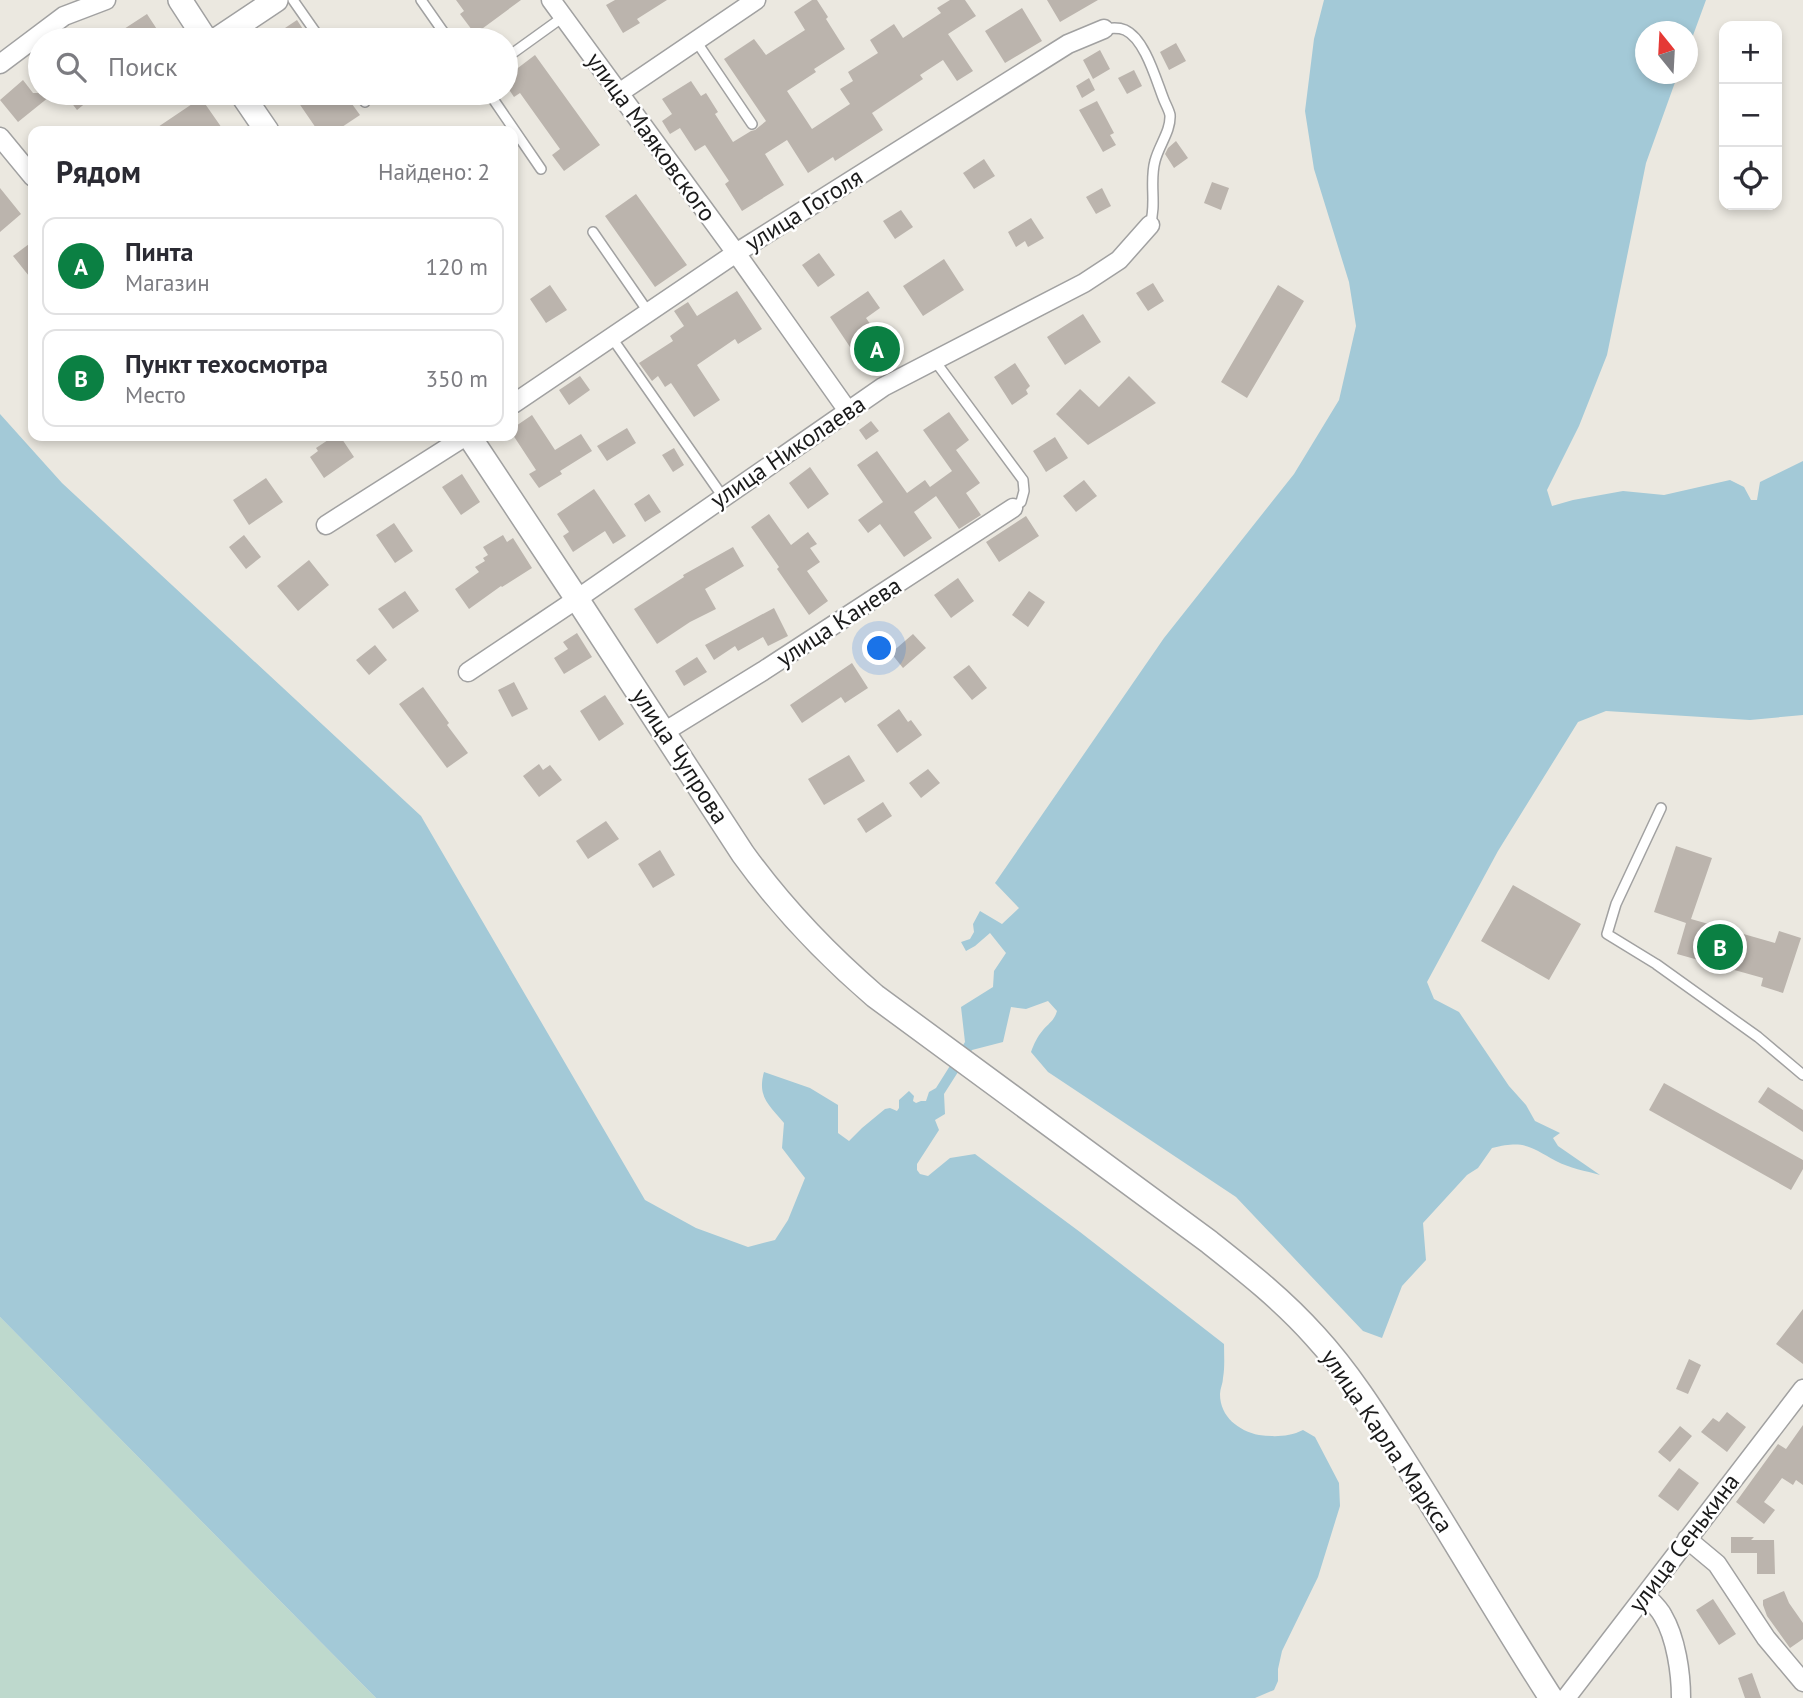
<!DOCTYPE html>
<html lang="ru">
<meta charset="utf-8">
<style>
body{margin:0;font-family:"PT Sans",sans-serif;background:#f7f7f7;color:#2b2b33}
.controls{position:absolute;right:21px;top:21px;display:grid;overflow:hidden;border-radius:14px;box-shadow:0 4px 10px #0003}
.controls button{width:63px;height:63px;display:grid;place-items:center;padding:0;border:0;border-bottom:2px solid #e1e1e2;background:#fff;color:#2b2b33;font:35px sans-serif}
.compass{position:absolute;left:1635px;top:21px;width:63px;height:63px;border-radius:50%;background:#fff;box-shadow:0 4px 10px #0003;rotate:342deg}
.you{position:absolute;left:880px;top:649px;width:24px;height:24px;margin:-18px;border:5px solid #fff;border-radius:50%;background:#1a73e8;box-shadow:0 0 0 10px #1a73e833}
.badge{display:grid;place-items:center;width:46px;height:46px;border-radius:50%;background:#0b8043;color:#fff;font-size:23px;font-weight:700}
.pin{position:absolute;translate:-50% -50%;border:4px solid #fff;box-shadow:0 2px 7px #0006}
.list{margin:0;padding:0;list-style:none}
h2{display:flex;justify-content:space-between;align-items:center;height:91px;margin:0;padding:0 28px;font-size:30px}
h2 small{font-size:23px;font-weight:400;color:#7c7c81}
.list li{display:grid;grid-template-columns:46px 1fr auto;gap:21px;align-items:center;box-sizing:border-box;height:98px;margin:0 14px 14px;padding:0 14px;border:2px solid #e1e1e2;border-radius:14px}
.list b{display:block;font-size:26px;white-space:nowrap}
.list p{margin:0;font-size:23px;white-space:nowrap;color:#7c7c81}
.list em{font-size:23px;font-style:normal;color:#7c7c81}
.icon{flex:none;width:38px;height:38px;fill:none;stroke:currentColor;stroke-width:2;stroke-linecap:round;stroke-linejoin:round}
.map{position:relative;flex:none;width:1803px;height:1698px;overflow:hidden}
.search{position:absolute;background:#fff;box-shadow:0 4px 10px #0003;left:28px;top:28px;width:490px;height:77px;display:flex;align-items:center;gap:18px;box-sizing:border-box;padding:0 24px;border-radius:38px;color:#7c7c81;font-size:26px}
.panel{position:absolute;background:#fff;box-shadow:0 4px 10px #0003;left:28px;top:126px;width:490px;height:315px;border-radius:14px}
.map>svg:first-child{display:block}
.wetland{fill:#bed9cd}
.water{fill:#a3c9d7}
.building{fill:#bbb4ad}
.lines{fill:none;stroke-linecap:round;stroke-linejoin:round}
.service-casing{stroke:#a1a1a1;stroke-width:12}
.minor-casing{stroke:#a1a1a1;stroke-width:21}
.tertiary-casing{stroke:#a1a1a1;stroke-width:26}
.service{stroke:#fff;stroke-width:9}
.minor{stroke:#fff;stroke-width:18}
.tertiary{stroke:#fff;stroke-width:23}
.labels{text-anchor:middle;stroke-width:5;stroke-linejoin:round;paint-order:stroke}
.street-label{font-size:24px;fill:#1a1a1a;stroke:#fff}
</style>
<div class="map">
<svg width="1803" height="1698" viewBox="0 0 1803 1698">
<rect width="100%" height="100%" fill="#ebe8e0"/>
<path class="wetland" d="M0,1317l376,381h-376z"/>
<path class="water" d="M1324,0h382l-18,49v-17h-42v42h32l-32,89 -39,192 -28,71 -32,64 5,16 21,-6 50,-9 41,4 66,-15 14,7 7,13h6l3,-18 43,-21v254l-53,5 -144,-9 -28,11 -80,129 -71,131 7,17 25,13 50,74 17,19 9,16 25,12 -7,5 5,8 42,29c-14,-4 -31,-7 -44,-14 -27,-15 -32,-21 -64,-13l-14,20 -11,7 -44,48 3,37 -24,26 -20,52 -19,-7 -127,-134 -188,-125 -17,-20c3,-8 6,-15 12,-22 6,-7 11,-9 14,-19l-9,-10 -22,8 -15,-2 -8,35 -31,8 -28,44 1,20 -10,6 4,10 -22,34v6l3,4 8,2 22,-18 25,-4 105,78 144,112c0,11 1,23 -1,34 0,5 -3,11 -3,16 0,23 19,37 39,41 15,2 30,2 44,-5l12,7 24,46 1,23 -22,71 -36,74 -4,18v12l-4,9 -19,8h-879l-376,-381v-903l62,69 359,333 224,384 51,28 52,19 27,-7 13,-20 17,-42 -23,-30 2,-25c-15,-18 -27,-26 -20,-51l46,16 28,17v28l11,8 13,-13 23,-19 5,-1 7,3 2,-3v-8l10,-9 5,5 -1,5 3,2 5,-2h5l3,-9 7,-4 29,-46 -4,-35 32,-20 1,-16 12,-18 -16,-20 -15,13 -9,5 -5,-9 9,-3 4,-7 -1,-8 7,-13 22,13 17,-16 -24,-25 169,-245 130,-164 45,-74 17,-74 -7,-44 -35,-113 -9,-58 9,-72z"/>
<path class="building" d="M456,0h65l-46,34 -15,-20 4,-3z
M615,0h52l-30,19 3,4 -17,10 -17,-28z
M812,0h5l11,17 -2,2 19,30 -31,20 2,3 -29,19 25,38 38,-25 -10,-15 13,-8 -5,-9 30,-19 -8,-13 24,-16 9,14 38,-25 -4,-5 13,-8h15l11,16 -28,18 25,37 -16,10 -14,-21 -23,15 3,4 -51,34 11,17 -48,31 -2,-4 -25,16 -21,-33 -22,14 19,31 -42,26 -17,-27 4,-3 -24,-36 -10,6 -15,-23 -10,6 -8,-13 10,-7 -10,-15 29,-18 10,15 5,-3 12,19 -3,2 18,28 18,-11 4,-1 11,-9 -42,-62 30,-20 12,16 39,-25 -11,-18z
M1047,0h51l-38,22z
M1022,8l20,33 -37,22 -20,-32z
M147,14l17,26h-57z
M297,20l13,20h-43z
M1176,43l10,18 -17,9 -9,-18z
M1100,50l10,19 -17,10 -10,-19z
M535,55l65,90 -36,26 -12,-16 8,-6 -40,-56 -6,4 -8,-12v-8z
M1134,70l8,16 -15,8 -9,-16z
M1089,78l6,12 -13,8 -6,-12z
M23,80l10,13h21l-36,29 -18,-22z
M64,93h34l-21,17z
M292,93h52l16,22 -24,16h-18z
M201,98l23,33h-72z
M1097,101l17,32 -4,2 6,10 -13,7 -24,-42z
M1176,141l12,17 -14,10 -9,-14 3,-6z
M984,159l11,17 -21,13 -11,-16z
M1212,182l17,6 -8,22 -17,-7z
M0,188l21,26 -21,18z
M1102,188l9,18 -15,8 -10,-17z
M636,194l51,71 -32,22 -50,-71z
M901,210l12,17 -18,12 -12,-18z
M1031,218l13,20 -16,9 -3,-6 -9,6 -8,-15z
M33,241v40l-20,-25z
M819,253l16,22 -17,12 -16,-22z
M944,259l20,31 -41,26 -20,-30z
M1153,283l11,18 -16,10 -12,-18z
M550,285l17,25 -21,13 -16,-24z
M1278,285l26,16 -57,97 -26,-16z
M737,291l25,38 -24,15 -3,-5 -38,26 23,35 -26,17 -23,-34 -6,4 -7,-11 -6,5 -13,-18 34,-22 -3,-5 14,-10 -10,-15 14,-9 9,14z
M868,291l12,17 -14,10 25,36 -25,17 -36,-54z
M1083,314l18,28 -36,23 -18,-28z
M1015,363l15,23 -4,4 2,4 -16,11 -18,-28z
M580,376l10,14 -21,15 -10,-15z
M1129,376l27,27 -68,42 -32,-31 24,-25 19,18z
M949,412l20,28 -13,10 24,33 -14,10 15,22 -22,14 -23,-33 -22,16 18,26 -28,19 -24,-33 -12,9 -10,-13 25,-18 -26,-37 20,-14 30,42 18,-13 5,7 22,-16 -29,-41z
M532,415l23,35 26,-16 11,17 -32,20 2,3 -23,14 -10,-14 7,-4 -23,-35v-7z
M871,421l8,10 -13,9 -7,-10z
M627,428l9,15 -29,18 -10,-15z
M334,436h6l14,21 -30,21 -14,-21 8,-6 -2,-3z
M1055,437l13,21 -22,14 -13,-21z
M674,448l10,17 -11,7 -11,-17z
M810,467l19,27 -21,15 -19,-26z
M462,474l18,28 -19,13 -19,-28z
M266,478l17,24 -34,23 -16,-25z
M1084,480l13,16 -21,16 -13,-16z
M594,489l32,47 -13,8 -8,-13 -32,21 -10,-16 6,-4 -12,-18z
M649,494l12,18 -16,10 -11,-18z
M769,514l22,31 17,-13 9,12 -7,4 10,14 -13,9 21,30 -19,14 -32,-46 2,-2 -28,-40z
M1026,516l13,20 -40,26 -13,-20z
M394,523l19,28 -18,12 -19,-28z
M244,535l17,22 -15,12 -17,-22z
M503,535l4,7 6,-4 19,30 -30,19 -1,-1 -32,23 -14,-20 24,-17 -4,-5 10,-6 -2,-3 5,-3 -5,-8z
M733,547l11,19 -39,23 11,20 -26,13 -33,22 -23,-35 50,-32 -1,-2z
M309,560l20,25 -31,26 -21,-25z
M958,578l16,23 -23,17 -17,-23z
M405,591l14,20 -26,18 -15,-20z
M1029,591l16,11 -17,25 -16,-12z
M774,608l14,28 -20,10 -5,-9 -25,14 -3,-5 -21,14 -9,-15z
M577,633l15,24 -28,17 -10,-16 14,-9 -5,-7z
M913,634l13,14 -23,20 -12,-15z
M375,645l12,15 -18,15 -13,-15z
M697,657l10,15 -23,14 -9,-15z
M852,663l16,25 -23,15 -4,-6 -39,26 -12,-18z
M969,665l18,23 -15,12 -19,-23z
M514,682l14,27 -16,8 -14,-27z
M423,687l26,36 -2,2 21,28 -21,15 -48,-64z
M605,695l19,29 -25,17 -19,-30z
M899,709l9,13 3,-2 11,15 -25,18 -20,-28z
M849,755l16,26 -41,24 -16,-26z
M539,764l4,6 7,-5 12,15 -23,17 -16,-21z
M928,769l12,14 -19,15 -12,-15z
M883,802l9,14 -26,17 -9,-14z
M606,821l13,18 -31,20 -12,-18z
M1676,846l36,12 -21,61 84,24 4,-12 22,7 -18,55 -22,-7 2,-8 -86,-24 9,-31 -32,-11z
M660,850l15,25 -22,13 -15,-24z
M1513,885l68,39 -32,56 -68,-39z
M1664,1083l139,77v9l-12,21 -142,-80z
M1768,1087l35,23v22l-45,-30z
M1803,1309v55l-27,-20z
M1689,1359l12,6 -13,29 -12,-5z
M1727,1412l19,15 -19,25 -26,-20 12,-14 6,4z
M1803,1425v60l-7,-5 -3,5 -11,-7 -18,24 11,8 -11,14 -28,-22 42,-58 8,5z
M1680,1426l12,10 -22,26 -12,-10z
M1679,1468l20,15 -21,28 -20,-15z
M1731,1537h23l-3,3h23l1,34h-18v-21h-26z
M1784,1591l5,12 14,20v16l-13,9 -23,-32 -4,-11v-5z
M1713,1599l23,35 -17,11 -23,-35z
M1752,1673l9,25h-16l-7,-20z"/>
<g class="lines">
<defs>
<path id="service" d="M293,0l28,40
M421,0l28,40
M1104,29c7,-1 14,-2 21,1 20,9 31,50 39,70 2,5 5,10 6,15 1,16 -11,30 -15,46 -6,21 2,43 -5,64
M696,41l56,83
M506,58l57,-41
M358,93l7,9
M489,93l52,76
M593,232l56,81
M612,338l111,159
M935,361l88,119 1,11 -3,11 -8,6
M1661,808l-45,96 -9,30 49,30 102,73 45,38"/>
<path id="minor" d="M551,0l185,253 112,158
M0,64l64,-48 42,-16
M619,93l137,-93
M0,137l33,40
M513,404l223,-151 332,-209 36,-15
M326,525l140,-89
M468,672l109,-73 306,-212 201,-104 35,-23 31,-35
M664,732l99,-61 250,-163
M1687,1539l30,25 49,74 37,44
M1645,1595c6,6 14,13 18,21 13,22 18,57 18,82
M1566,1698l237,-309"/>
<path id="tertiary" d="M180,0l26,40
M216,40l60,-40
M241,93l26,38
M469,436l108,163 166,255c39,54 82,99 132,142l333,245c38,30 75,59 107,95 34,37 61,80 87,121 51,80 98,162 149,241"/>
</defs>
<use href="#service" class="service-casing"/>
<use href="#minor" class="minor-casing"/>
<use href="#tertiary" class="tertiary-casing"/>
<use href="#service" class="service"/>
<use href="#minor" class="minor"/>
<use href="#tertiary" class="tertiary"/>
</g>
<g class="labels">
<g class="street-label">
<text transform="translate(651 137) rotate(54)" y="8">улица Маяковского</text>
<text transform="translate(804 210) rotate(-32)" y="8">улица Гоголя</text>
<text transform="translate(788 452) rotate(-34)" y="8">улица Николаева</text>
<text transform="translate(839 622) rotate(-33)" y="8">улица Канева</text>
<text transform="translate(680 756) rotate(57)" y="8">улица Чупрова</text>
<text transform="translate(1387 1441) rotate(56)" y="8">улица Карла Маркса</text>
<text transform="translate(1684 1543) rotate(-53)" y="8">улица Сенькина</text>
</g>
</g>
</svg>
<div class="controls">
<button>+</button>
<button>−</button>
<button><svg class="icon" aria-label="locate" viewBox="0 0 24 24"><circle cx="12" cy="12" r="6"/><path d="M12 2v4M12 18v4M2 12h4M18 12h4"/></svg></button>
</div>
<svg class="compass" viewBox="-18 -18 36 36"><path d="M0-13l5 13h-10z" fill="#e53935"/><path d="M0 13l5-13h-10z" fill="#7c7c81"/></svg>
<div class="you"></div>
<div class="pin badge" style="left:877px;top:349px">A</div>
<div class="pin badge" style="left:1720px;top:947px">B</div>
<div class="search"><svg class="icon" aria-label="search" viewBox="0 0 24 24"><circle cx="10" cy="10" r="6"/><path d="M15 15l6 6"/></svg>Поиск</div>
<section class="panel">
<h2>Рядом<small>Найдено: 2</small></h2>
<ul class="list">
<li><span class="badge">A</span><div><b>Пинта</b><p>Магазин</p></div><em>120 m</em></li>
<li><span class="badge">B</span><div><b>Пункт техосмотра</b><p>Место</p></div><em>350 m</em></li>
</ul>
</section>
</div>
